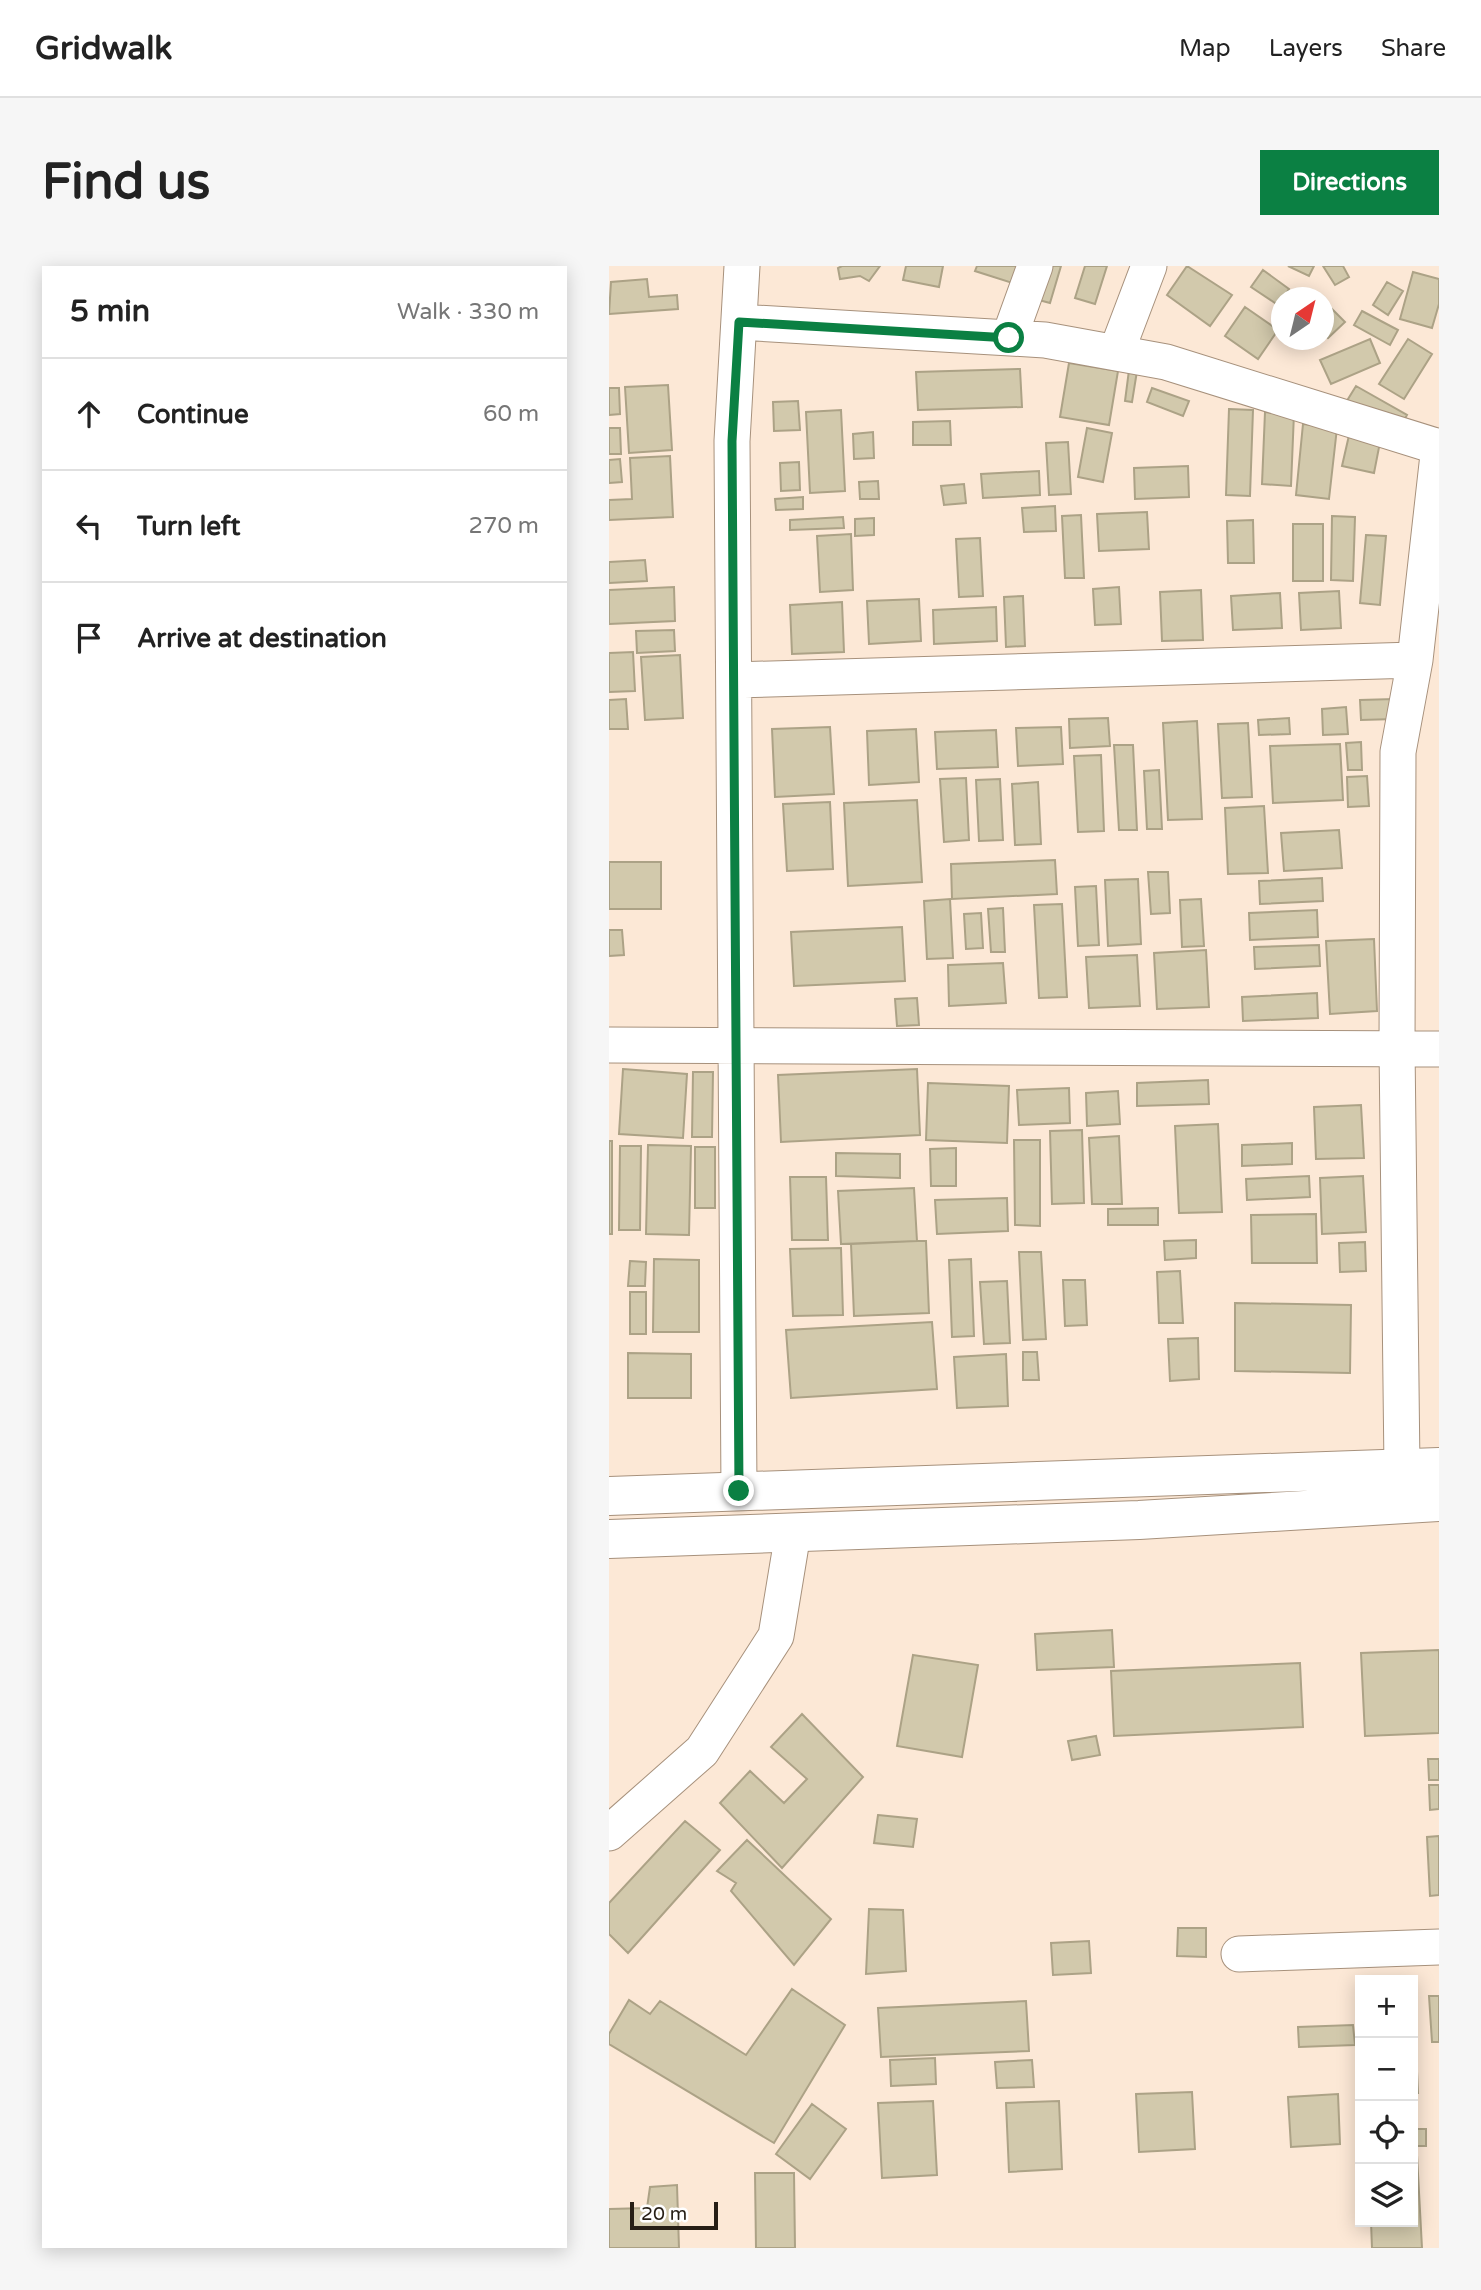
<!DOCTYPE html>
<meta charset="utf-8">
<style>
body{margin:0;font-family:"Varela Round",sans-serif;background:#f6f6f6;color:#222}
.controls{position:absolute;right:21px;bottom:21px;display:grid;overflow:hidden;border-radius:0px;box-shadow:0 4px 18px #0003}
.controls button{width:63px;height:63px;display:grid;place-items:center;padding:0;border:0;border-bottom:2px solid #e0e0e0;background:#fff;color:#222;font:35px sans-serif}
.compass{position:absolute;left:662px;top:21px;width:63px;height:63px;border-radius:50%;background:#fff;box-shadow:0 4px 18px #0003;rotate:35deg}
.scale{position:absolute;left:21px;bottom:18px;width:88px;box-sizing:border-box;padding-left:7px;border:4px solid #261e15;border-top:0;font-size:19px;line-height:24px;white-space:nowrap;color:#261e15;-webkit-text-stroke:5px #fff;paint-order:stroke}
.stop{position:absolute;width:21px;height:21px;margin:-16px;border:5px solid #0b8043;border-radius:50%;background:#fff}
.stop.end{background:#0b8043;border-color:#fff;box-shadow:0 2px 7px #0008}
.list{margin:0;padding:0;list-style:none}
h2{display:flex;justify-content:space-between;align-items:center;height:91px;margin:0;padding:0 28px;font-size:30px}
h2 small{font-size:23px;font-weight:400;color:#767676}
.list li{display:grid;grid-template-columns:46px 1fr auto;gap:21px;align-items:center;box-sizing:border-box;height:112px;padding:0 28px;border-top:2px solid #e0e0e0}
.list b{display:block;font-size:26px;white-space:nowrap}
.list em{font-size:23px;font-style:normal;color:#767676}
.icon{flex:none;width:38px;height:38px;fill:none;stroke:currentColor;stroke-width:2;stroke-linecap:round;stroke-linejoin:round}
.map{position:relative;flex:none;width:830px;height:1982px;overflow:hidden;border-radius:0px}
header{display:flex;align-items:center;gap:42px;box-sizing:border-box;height:98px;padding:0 35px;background:#fff;border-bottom:2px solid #e0e0e0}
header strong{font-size:33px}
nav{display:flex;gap:38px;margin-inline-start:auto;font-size:24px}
.intro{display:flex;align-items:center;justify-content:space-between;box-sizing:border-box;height:168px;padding:0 42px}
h1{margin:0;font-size:49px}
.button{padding:18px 32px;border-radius:0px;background:#0b8043;color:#fff;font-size:24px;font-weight:700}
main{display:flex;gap:42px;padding:0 42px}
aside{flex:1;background:#fff;border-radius:0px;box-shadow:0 4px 18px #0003}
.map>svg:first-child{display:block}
.building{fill:#d2c9ac;stroke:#aca286;stroke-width:2}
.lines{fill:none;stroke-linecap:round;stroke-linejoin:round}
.street-casing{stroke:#a7917c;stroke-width:37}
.secondary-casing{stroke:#a7917c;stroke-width:40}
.street{stroke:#fff;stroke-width:35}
.secondary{stroke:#fff;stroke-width:38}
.route{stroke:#0b8043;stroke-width:9}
</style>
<header>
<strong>Gridwalk</strong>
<nav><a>Map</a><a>Layers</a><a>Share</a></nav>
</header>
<div class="intro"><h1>Find us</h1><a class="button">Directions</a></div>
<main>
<aside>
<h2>5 min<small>Walk · 330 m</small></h2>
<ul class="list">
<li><svg class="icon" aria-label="ahead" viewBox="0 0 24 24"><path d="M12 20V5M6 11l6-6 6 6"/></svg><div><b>Continue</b></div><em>60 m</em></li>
<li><svg class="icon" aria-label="left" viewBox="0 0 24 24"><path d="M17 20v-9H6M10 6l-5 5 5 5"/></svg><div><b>Turn left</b></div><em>270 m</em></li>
<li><svg class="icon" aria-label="arrive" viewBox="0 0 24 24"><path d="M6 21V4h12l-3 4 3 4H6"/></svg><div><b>Arrive at destination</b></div></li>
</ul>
</aside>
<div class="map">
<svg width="830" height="1982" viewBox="0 0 830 1982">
<rect width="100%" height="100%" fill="#fce8d6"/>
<path class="building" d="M233,0h38l-11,15 -9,-5 -20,3 -2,-11z
M297,0h37l-4,21 -36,-7z
M368,0h48l-6,19 -44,-14z
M435,0h17l-11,37 -15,-4z
M476,0h22l-12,38 -20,-6z
M578,0l45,29 -22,31 -43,-31z
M679,0h26l-5,10z
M714,0h20l6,11 -14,8z
M654,4l26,19 -11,16 -27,-18z
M804,6l26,7v25l-7,24 -32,-9z
M38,13l2,18 28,-2 1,14 -69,5 2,-32z
M778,16l16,9 -15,24 -15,-10z
M715,35l21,21 -17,16 -4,-4z
M636,41l33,23 -20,29 -33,-23z
M753,45l36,19 -8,15 -36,-20z
M761,73l10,24 -49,21 -11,-24z
M799,73l24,15 -28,45 -25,-15z
M460,97l49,8 -9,54 -49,-8z
M411,103l2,38 -104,3 -2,-38z
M520,104l8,1 -5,31 -7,-1z
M59,119l4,65 -43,3 -4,-66z
M747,120l51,29 -10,18 -52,-29z
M0,122h10l1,26 -11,1z
M543,122l37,13 -6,15 -36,-14z
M189,135l2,29 -26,1 -1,-29z
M620,143l24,1 -3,86 -24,-1z
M232,144l4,81 -35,2 -4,-81z
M656,146l29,1 -3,73 -29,-2z
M341,155l1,24h-38v-23z
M694,158l34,4 -8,71 -33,-4z
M0,162h11l1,26h-12z
M478,162l25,5 -9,49 -25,-5z
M741,165l31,6 -7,36 -32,-7z
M264,166l1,26 -20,1 -1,-25z
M459,176l3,52 -22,1 -3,-52z
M61,190l3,61 -64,3v-20l23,-1 -2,-41z
M11,193l2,23 -13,1v-23z
M190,196l1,28 -19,1 -1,-28z
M579,200l1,31 -54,2 -1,-31z
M430,205l1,24 -57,3 -2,-24z
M269,215l1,18h-19l-1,-17z
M355,218l2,19 -22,2 -3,-19z
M194,231v12l-27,1 -1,-11z
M446,240l1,25 -32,1 -2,-24z
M538,246l2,37 -50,2 -2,-37z
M472,249l3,63h-19l-3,-62z
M723,250l23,1 -2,64 -22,-1z
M234,251l1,11 -54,2v-10z
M265,252v17l-19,1v-17z
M644,254l1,43h-26l-1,-42z
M684,258h30v57h-30z
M242,268l2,56 -33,2 -3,-56z
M757,269l20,1 -6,69 -20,-2z
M371,272l3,58 -24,1 -3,-58z
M36,294l2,21 -38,2v-21z
M65,321l1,34 -66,3v-34z
M510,321l2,37 -26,1 -2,-36z
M592,324l2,50 -41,1 -2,-49z
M730,325l2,37 -40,2 -2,-37z
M671,327l2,35 -49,2 -2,-34z
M414,330l2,50 -19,1 -2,-50z
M310,333l2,42 -52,3 -2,-43z
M233,336l2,50 -52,2 -2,-49z
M387,341l1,34 -63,3 -1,-34z
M65,364l1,21 -38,2 -1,-22z
M24,386l2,39 -26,1v-39z
M71,389l3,63 -38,2 -4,-63z
M17,433l2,30h-19v-29z
M785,433l1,20 -34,1 -1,-20z
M737,441l2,27 -25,1 -1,-26z
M499,452l2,28 -40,2 -1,-29z
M680,452l1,16 -31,1 -1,-15z
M588,455l5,98 -34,1 -5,-97z
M639,457l4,74 -30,1 -4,-74z
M221,461l4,67 -59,3 -3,-68z
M452,461l2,37 -45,2 -2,-38z
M307,463l3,53 -50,3 -2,-54z
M387,464l2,37 -61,2 -2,-37z
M752,476l1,28h-14l-2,-27z
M731,478l3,56 -70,3 -3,-57z
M505,479h19l4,85h-18z
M492,489l3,76 -26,1 -4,-76z
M550,504l3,59h-15l-3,-58z
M758,510l2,30 -21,1 -1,-30z
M357,512l3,62 -25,2 -4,-63z
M391,513l3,61 -24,1 -3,-61z
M429,516l3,62 -26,1 -3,-61z
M308,534l5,82 -74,4 -4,-83z
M221,536l3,67 -46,2 -4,-67z
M655,540l4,67 -40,1 -3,-66z
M730,564l3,38 -58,3 -3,-38z
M446,594l2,34 -105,5 -1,-35z
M0,596h52v47h-52z
M539,606h20l2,41 -19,1z
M713,612l1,23 -63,3 -1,-23z
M529,613l3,65 -33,2 -3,-66z
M487,620l3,59 -21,1 -3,-59z
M341,633l3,59 -26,1 -3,-58z
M592,633l3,47 -22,1 -2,-47z
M453,638l5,93 -28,1 -5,-93z
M394,642l2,44h-14l-3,-43z
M708,644l1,27 -68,3 -1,-27z
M372,647l2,35 -17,1 -2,-35z
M293,661l3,54 -111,5 -3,-54z
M0,664h13l2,25 -15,1z
M765,673l3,72 -47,3 -4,-73z
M710,679l1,21 -65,3 -1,-22z
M597,684l3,57 -52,2 -3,-56z
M528,689l3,51 -51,2 -3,-51z
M394,697l3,40 -57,3 -1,-41z
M708,727l1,25 -75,3 -1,-24z
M308,732l2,27 -22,1 -2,-27z
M14,803l64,5 -4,64 -64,-4z
M308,803l3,66 -139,7 -3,-67z
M84,806h20l-1,65h-20z
M599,814l1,24 -72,2v-23z
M319,817l81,3 -2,57 -81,-3z
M460,822l1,35 -51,2 -2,-35z
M509,825l2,33 -33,2 -1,-33z
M752,839l3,53 -48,1 -2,-52z
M609,858l4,88 -43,1 -4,-87z
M473,864l2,73 -32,1 -2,-73z
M510,870l3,68h-30l-3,-66z
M405,874h26v86l-25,-1z
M0,875h3v93h-3z
M683,877v21l-50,2v-21z
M39,879l43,1 -2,89 -43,-1z
M11,880h21l-1,84h-21z
M86,881h20v61h-20z
M347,882v38h-25l-1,-37z
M227,887l64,1v24l-64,-2z
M700,910l1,21 -63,3 -1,-21z
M754,910l3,56 -44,2 -2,-56z
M181,911h36l2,63h-36z
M305,922l3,53 -76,3 -3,-53z
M398,932l1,33 -71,3 -2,-34z
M549,942v17h-50v-16z
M707,948l1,49h-65l-1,-48z
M587,974v18l-31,2 -1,-19z
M308,975h9l3,72 -75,3 -3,-72z
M756,976l1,29 -26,1 -1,-29z
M232,982l2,67 -50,1 -3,-67z
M410,986h22l5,87 -23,1z
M45,993l45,1v72h-46z
M362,993l3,77 -22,1 -3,-77z
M21,995l16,1 -1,24h-17z
M571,1005l3,52h-24l-2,-51z
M454,1014h22l2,45 -22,1z
M398,1015l3,62 -26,1 -4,-62z
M21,1026h16v42h-16z
M626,1037l116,2 -1,68 -115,-2z
M323,1056l5,67 -146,9 -5,-68z
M589,1072l1,41 -29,2 -2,-42z
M414,1086h14l2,28h-16z
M19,1087l63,1v44h-63z
M397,1088l2,52 -51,2 -3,-51z
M503,1364l2,37 -77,3 -2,-36z
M830,1384v83l-74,3 -4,-83z
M304,1389l65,10 -16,92 -65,-11z
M691,1397l3,64 -189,9 -3,-65z
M193,1448l61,63 -81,91 -62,-65 30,-32 34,32 23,-24 -36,-32z
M487,1470l4,19 -28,5 -4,-19z
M819,1493h11v21h-10z
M820,1519h10v24l-9,1z
M269,1549l39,4 -4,28 -39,-4z
M76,1555l35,29 -92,103 -19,-19v-31z
M830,1570v59l-9,1 -3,-59z
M138,1574l84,79 -37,46 -63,-74 5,-8 -19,-12z
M260,1643l34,1 3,61 -40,3z
M569,1662h28v29l-29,-1z
M480,1675l2,32 -38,2 -2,-32z
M183,1723l53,36 -71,118 -165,-99v-10l20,-34 21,14 10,-13 86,54z
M820,1730h10v46h-7z
M417,1735l3,50 -148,6 -3,-49z
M744,1759l2,20 -56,2 -1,-20z
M804,1784h3l2,43h-5z
M326,1792l1,26 -45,2 -1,-26z
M423,1794l2,27 -37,1 -2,-26z
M583,1826l3,57 -56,3 -3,-58z
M729,1828l2,50 -49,3 -3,-50z
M324,1835l4,74 -55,3 -4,-75z
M450,1835l3,68 -53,3 -3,-69z
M203,1838l34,25 -36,50 -34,-25z
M804,1863h13v17h-13z
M808,1889l5,93h-50l-1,-26h42v-66z
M146,1907h39l1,75h-39z
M68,1919l2,63h-70v-39l38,-1 3,-21z"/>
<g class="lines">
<defs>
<path id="street" d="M130,56l306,18 121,22 273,85
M400,72l26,-72
M507,87l33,-87
M125,414l681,-20
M0,779l830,4
M793,1202l-5,-421 1,-295 17,-92 24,-214
M130,1225l-7,-1050 10,-175
M0,1567l93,-82 74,-115 17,-103
M630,1688l200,-7"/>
<path id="secondary" d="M0,1230l830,-29
M0,1273l530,-19 300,-18"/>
</defs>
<use href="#street" class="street-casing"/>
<use href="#secondary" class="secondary-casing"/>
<use href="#street" class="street"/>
<use href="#secondary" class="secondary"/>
</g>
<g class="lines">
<path class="route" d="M130,1225l-7,-1050 7,-119 270,16"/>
</g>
</svg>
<div class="controls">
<button>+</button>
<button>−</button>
<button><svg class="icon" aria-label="locate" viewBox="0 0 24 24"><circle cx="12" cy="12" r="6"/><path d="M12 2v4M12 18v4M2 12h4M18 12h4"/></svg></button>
<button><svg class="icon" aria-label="layers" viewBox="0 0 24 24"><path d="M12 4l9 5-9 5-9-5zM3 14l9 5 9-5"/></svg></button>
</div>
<svg class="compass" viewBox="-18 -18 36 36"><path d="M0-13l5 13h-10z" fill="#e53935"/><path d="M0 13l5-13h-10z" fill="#767676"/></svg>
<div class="scale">20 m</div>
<div class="stop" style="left:400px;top:72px"></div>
<div class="stop end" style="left:130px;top:1225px"></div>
</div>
</main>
